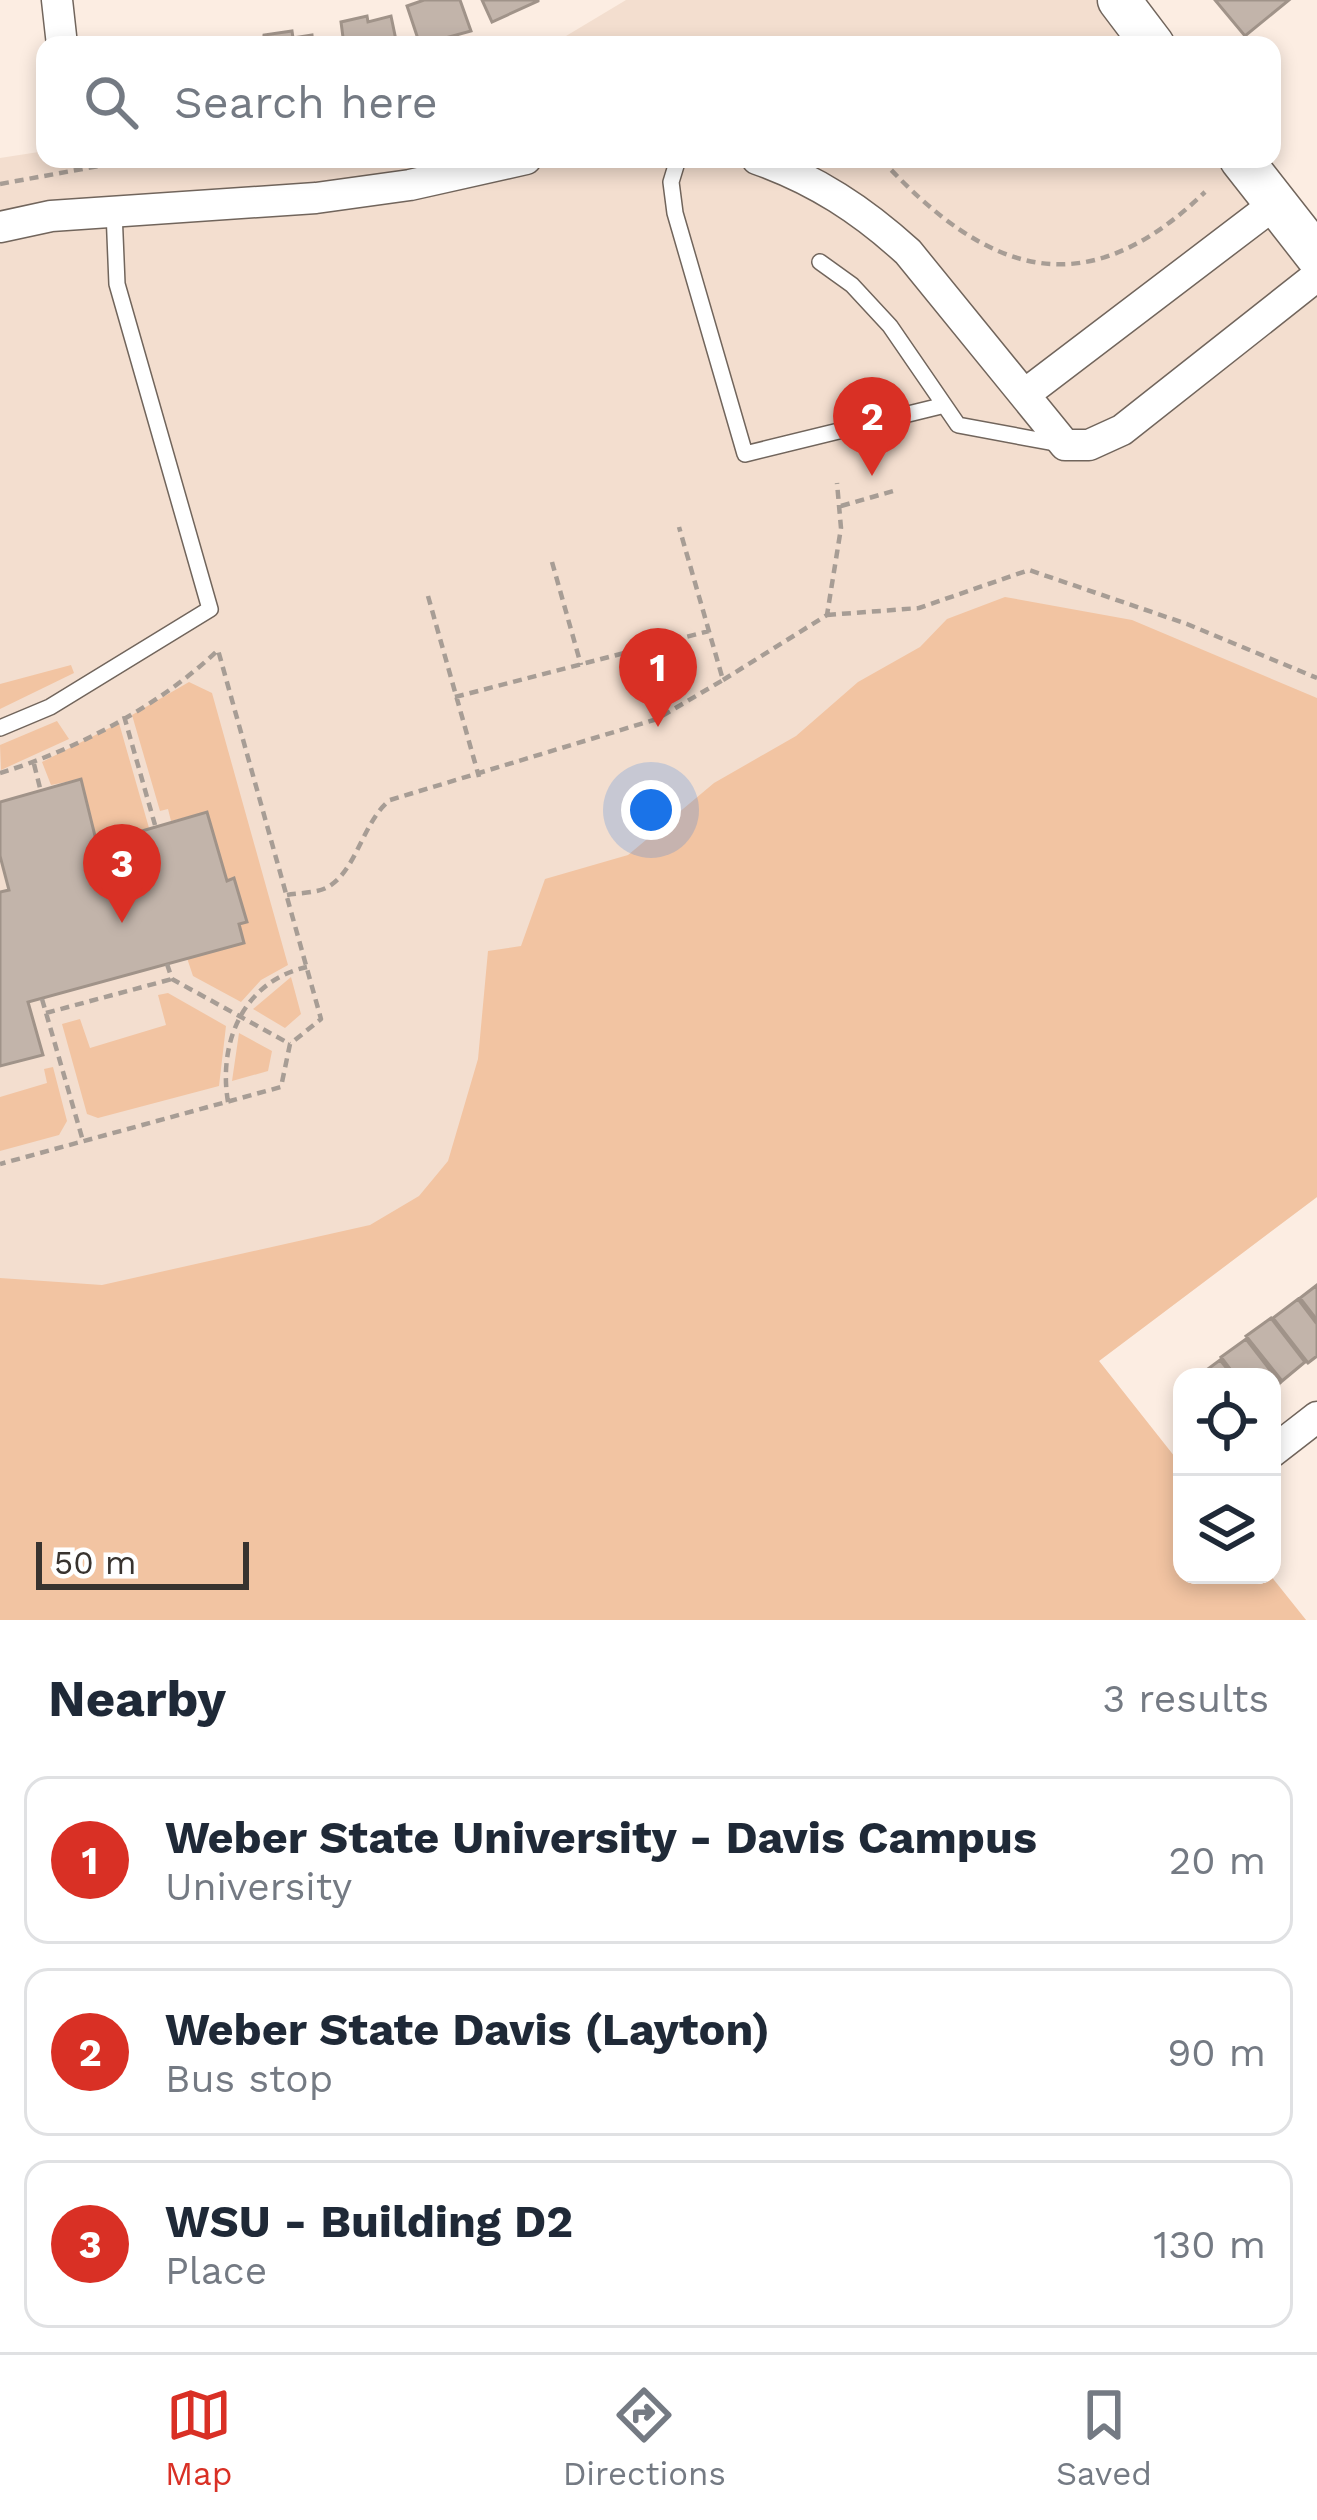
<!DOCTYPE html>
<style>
body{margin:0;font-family:"Work Sans",sans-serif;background:#f6f6f7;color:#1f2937}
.controls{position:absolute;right:36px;bottom:36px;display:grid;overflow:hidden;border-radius:24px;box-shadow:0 6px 18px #0003}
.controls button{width:108px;height:108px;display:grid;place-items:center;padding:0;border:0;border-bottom:3px solid #e0e1e3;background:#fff;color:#1f2937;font:60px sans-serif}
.scale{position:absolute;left:36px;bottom:30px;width:213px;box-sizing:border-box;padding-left:12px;border:6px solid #38332f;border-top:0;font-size:33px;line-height:42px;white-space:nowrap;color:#38332f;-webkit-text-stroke:9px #fff;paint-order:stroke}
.you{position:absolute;left:651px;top:810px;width:42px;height:42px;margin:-30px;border:9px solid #fff;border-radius:50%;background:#1a73e8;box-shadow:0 0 0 18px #1a73e833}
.badge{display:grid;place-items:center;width:78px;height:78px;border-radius:50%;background:#d93025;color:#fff;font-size:39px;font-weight:700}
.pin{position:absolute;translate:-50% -99px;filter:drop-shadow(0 3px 6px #0008)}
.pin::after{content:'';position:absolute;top:63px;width:42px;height:36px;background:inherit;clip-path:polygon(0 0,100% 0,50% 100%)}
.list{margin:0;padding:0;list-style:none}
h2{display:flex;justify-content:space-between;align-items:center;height:156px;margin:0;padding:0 48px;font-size:51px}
h2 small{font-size:39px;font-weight:400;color:#747a83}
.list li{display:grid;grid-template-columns:78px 1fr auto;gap:36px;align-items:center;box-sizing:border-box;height:168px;margin:0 24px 24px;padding:0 24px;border:3px solid #e0e1e3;border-radius:24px}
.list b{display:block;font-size:45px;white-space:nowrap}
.list p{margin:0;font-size:39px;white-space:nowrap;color:#747a83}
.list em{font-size:39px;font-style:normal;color:#747a83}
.icon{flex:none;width:66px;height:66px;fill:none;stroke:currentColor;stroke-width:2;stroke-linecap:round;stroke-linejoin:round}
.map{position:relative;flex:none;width:1317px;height:1620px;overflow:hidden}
.search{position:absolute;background:#fff;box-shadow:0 6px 18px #0003;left:36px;right:36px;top:36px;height:132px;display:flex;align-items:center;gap:30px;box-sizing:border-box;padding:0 42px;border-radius:24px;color:#747a83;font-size:45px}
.sheet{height:732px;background:#fff}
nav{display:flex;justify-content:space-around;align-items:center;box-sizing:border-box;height:168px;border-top:3px solid #e0e1e3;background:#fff;font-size:33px;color:#747a83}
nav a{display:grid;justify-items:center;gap:6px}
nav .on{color:#d93025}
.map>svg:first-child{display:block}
.built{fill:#f3decf}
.green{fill:#f2c4a2}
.building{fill:#c2b4aa;stroke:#a09389;stroke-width:3}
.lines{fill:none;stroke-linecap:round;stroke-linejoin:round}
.lane-casing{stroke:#71655c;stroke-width:18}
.street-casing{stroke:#71655c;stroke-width:33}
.secondary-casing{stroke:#71655c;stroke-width:45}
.path{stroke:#a79d95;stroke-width:4.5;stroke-dasharray:9 6;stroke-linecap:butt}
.lane{stroke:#fff;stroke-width:15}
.street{stroke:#fff;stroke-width:30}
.secondary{stroke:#fff;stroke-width:42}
</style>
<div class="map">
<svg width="1317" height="1620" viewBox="0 0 1317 1620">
<rect width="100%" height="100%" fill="#fcede2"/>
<path class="built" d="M626,0h493l34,45h-602z
M45,151v8h1196l76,97v941l-218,164 83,105v109h88l36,45h-1306v-1462z"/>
<path class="green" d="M1005,597l127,23 185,78v499l-218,164 83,105v109h88l36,45h-1306v-342l102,7 268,-60 49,-29 29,-35 30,-102 10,-108 33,-5 24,-67 83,-24 86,-72 82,-47 62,-54 62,-35 27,-28z
M71,665l3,8 -74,36v-25z
M189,682l23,11 76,272 -27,15 -20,22 -48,-26 -6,-18 57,-16 -5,-18 8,-3 -12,-42 -8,2 -20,-69 -36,9 -3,-12 -8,2 -28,-96z
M57,721l12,18 -68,31 -1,-25z
M119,723l30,105 -52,16 -16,-65 -30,6 -9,-23z
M291,977l10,37 -16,14 -32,-19z
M168,993l58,33 -7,60 -121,32 -11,-4 -25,-90 18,-5 10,29 76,-23 -8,-30z
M239,1033l33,18 -4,20 -36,10z
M53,1067l14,54 -8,14 -59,16v-54l47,-14 -3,-14z"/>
<path class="building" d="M424,0h36l11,31 -51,14 -13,-39z
M482,0h56v1l-46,21z
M1215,0h74l-44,36z
M367,16l1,6 23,-6 6,29h-53l-3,-23z
M292,31l1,7 19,-3 1,10h-50l1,-10z
M81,779l16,65 110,-32 20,69 7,-3 13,44 -8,2 5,19 -216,59 15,53 -43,11v-174l9,-2 -9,-34v-54z
M1317,1285v35l-17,-22z
M1298,1299l19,25v32l-9,7 -35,-45z
M1271,1318l34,44 -23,19 -36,-45z
M1246,1339l34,44 -8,6v-12h-36l-15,-20z
M1220,1360l14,17h-37z"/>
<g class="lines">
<defs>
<path id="lane" d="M678,159l-7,23 4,31 70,241 196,-48
M820,262l32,23 38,41 68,99 102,19
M0,728l50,-21 160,-98 -93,-325 -3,-73"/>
<path id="street" d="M57,0l5,45
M757,159c59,21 105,51 151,93l157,193h24l33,-15 195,-154
M0,227l51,-11 265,-18 94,-13 116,-26
M1025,394l251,-191
M1272,1452l45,-35"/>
<path id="secondary" d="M1119,0l34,45
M1241,159l76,97"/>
</defs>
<use href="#lane" class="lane-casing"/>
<use href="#street" class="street-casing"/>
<use href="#secondary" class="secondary-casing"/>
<path class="path" d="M881,159c105,115 203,150 324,33
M0,184l132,-24 90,-1
M841,506l56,-16
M552,562l29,103
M428,596l51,181
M827,615l92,-7 110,-38 158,54 130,54
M723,680l104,-65 14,-87 -4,-45
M455,697l254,-66
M124,716l31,109
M34,764l6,24
M0,773c76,-23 161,-68 218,-123l103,369 -31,25 -9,43 -281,77
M287,895c11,-2 29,-2 39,-7 31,-16 36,-66 64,-88l267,-81 66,-39 -44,-153
M167,964l5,15 118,65
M42,999l41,142
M46,1013l126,-34
M228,1102c-10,-59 15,-121 79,-135"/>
<use href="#lane" class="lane"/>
<use href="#street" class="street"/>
<use href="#secondary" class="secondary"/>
</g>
</svg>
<div class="controls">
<button><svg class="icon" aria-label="locate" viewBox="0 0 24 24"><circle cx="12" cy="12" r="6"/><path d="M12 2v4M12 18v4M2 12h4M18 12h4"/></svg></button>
<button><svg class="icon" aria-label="layers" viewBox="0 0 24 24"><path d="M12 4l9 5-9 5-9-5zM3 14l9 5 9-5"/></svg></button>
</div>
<div class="scale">50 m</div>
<div class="you"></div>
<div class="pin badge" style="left:658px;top:727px">1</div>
<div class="pin badge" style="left:872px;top:476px">2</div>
<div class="pin badge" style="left:122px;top:923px">3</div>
<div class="search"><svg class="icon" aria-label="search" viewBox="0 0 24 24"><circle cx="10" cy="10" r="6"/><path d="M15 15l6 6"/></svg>Search here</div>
</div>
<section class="sheet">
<h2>Nearby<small>3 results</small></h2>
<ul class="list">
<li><span class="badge">1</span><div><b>Weber State University - Davis Campus</b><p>University</p></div><em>20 m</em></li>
<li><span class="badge">2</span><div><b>Weber State Davis (Layton)</b><p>Bus stop</p></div><em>90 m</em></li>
<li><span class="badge">3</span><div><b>WSU - Building D2</b><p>Place</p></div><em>130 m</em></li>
</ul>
</section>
<nav>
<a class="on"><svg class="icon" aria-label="map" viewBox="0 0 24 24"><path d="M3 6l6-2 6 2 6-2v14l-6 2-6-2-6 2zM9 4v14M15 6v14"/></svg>Map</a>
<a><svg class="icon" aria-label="directions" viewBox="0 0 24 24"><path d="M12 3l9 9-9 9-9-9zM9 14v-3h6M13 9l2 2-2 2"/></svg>Directions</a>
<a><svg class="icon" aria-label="saved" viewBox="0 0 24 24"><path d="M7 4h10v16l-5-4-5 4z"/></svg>Saved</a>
</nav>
